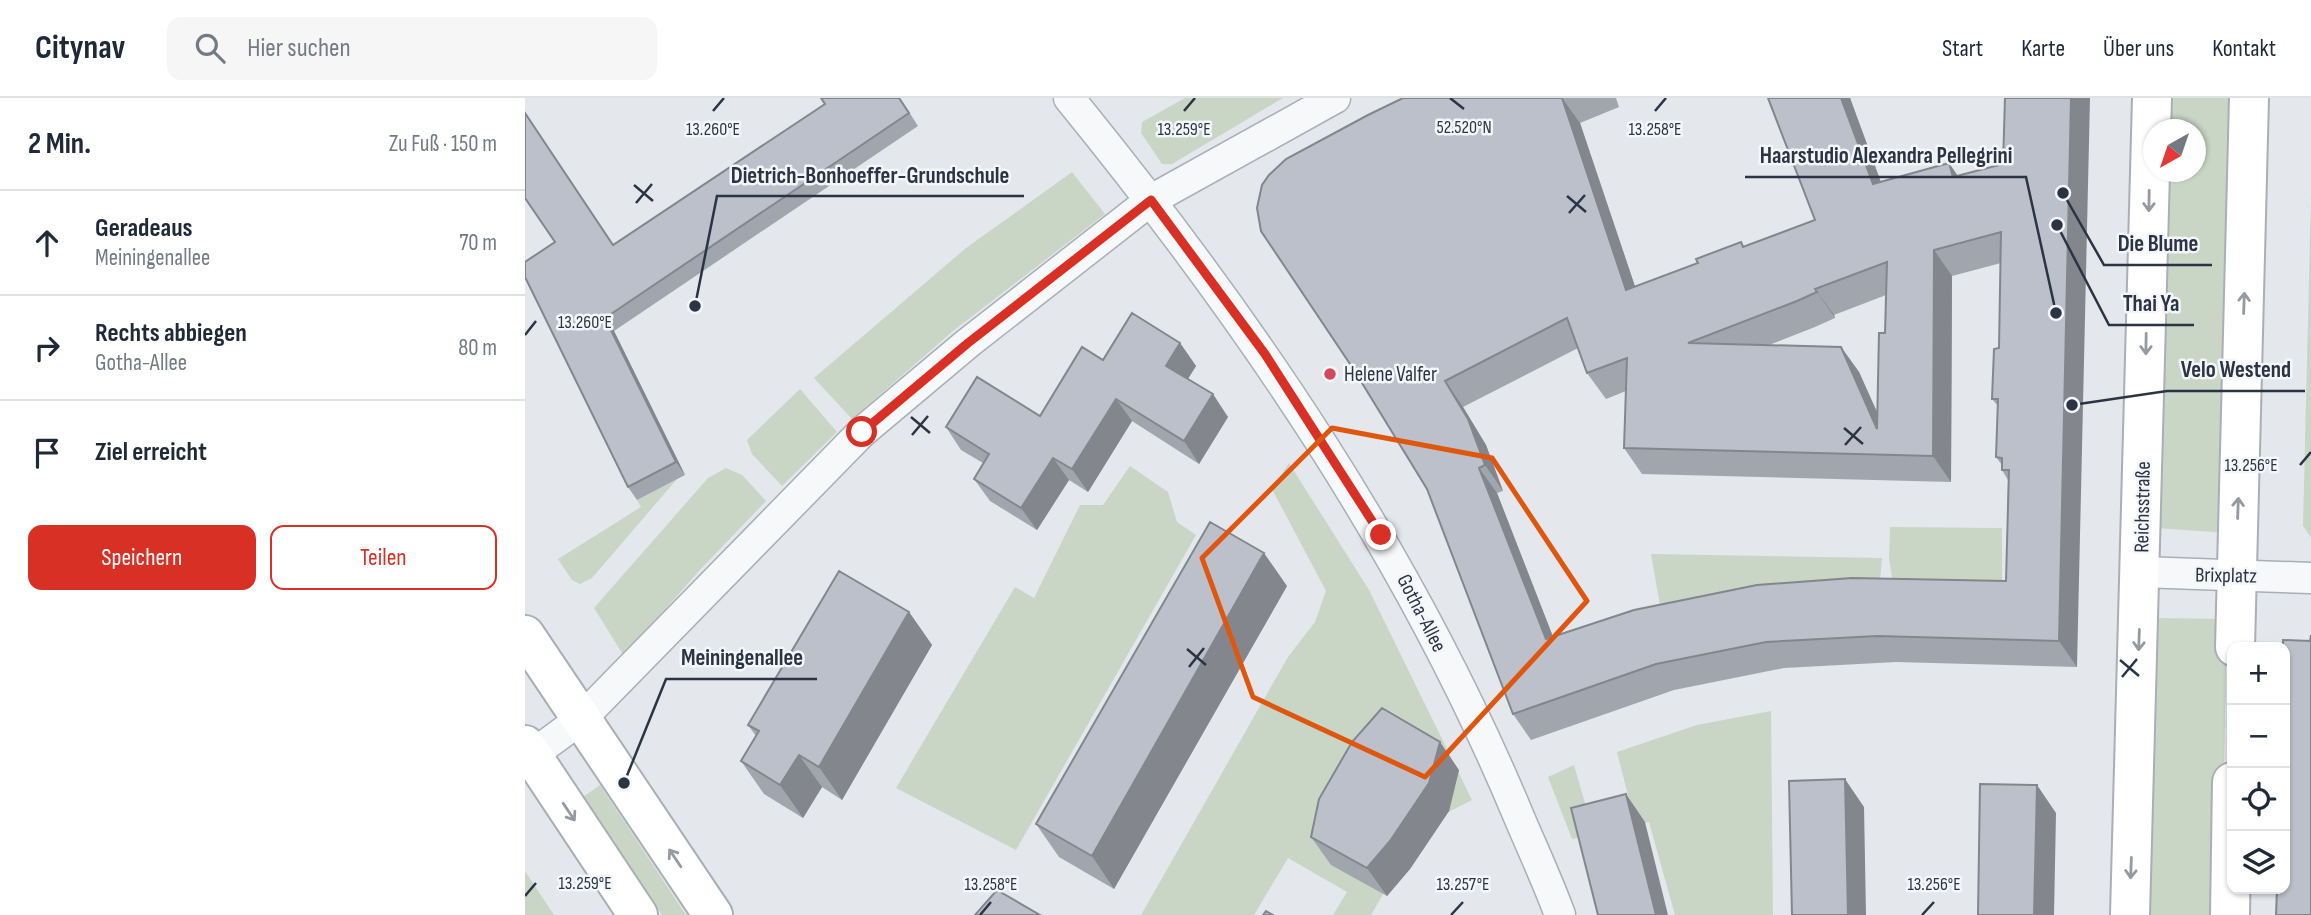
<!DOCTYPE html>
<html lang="de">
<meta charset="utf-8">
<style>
body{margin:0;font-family:"Sofia Sans Condensed",sans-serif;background:#f6f6f7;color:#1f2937}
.controls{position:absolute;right:21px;bottom:21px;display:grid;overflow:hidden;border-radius:14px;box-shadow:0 2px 5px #0004}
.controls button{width:63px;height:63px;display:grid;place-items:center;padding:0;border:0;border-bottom:2px solid #e0e1e3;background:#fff;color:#1f2937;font:35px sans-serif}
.compass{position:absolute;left:1618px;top:21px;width:63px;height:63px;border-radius:50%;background:#fff;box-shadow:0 2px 5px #0004;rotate:220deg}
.stop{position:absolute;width:21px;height:21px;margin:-16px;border:5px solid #d93025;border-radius:50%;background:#fff}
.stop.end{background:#d93025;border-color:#fff;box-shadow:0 2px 7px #0008}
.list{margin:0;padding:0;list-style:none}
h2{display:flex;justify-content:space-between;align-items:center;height:91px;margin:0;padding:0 28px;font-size:30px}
h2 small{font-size:23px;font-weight:400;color:#747a83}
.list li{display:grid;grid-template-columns:46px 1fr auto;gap:21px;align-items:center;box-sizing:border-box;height:105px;padding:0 28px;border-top:2px solid #e0e1e3}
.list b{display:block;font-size:26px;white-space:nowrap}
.list p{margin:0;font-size:23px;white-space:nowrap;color:#747a83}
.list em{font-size:23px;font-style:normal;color:#747a83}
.actions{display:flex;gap:14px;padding:21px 28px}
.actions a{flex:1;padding:16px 0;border:2px solid #d93025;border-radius:14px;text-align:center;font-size:24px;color:#d93025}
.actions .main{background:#d93025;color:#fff}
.icon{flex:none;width:38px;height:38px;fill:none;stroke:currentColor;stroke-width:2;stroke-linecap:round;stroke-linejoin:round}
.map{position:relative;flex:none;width:1786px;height:817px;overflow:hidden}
header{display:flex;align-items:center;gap:42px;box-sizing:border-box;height:98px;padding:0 35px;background:#fff;border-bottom:2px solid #e0e1e3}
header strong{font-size:33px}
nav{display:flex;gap:38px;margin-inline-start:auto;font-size:24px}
.search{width:490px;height:63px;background:#f6f6f7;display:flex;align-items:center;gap:18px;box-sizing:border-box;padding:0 24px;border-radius:14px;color:#747a83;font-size:26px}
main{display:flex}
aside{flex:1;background:#fff}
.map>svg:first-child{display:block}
.green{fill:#c9d6c5}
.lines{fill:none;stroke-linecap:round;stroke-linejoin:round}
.street-casing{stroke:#a9aeb7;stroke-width:33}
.secondary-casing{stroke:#a9aeb7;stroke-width:42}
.street{stroke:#f7f8fa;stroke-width:30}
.secondary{stroke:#fff;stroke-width:38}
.wall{fill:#a1a5ae;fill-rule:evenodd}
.shaded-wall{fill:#83868d}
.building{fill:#bbc0ca;stroke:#83868d;stroke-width:2;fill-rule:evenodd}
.oneway{stroke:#959aa2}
.route{stroke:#d93025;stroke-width:9}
.marked{fill:none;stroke:#df570f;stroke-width:5;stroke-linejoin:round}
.ticks{fill:none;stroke:#2b3445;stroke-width:2.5}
.poi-dot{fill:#d1495b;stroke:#f4f6f9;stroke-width:2.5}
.labels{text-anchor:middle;stroke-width:5;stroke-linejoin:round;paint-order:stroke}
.poi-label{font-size:21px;fill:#2b3445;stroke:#f4f6f9;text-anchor:start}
.street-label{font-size:21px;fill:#2b3445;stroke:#f4f6f9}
.ticks-label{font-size:18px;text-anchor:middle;fill:#2b3445;stroke:#f4f6f9;stroke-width:5;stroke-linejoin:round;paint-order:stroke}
.leader{fill:none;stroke:#2b3445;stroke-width:2.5}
.callout-dot{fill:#2b3445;stroke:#f4f6f9;stroke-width:2.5}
.callout-label{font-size:23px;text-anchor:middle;font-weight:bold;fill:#2b3445;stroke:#f4f6f9;stroke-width:5;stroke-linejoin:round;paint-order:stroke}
</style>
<header>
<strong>Citynav</strong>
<div class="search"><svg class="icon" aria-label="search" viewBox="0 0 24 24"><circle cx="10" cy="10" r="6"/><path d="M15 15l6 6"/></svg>Hier suchen</div>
<nav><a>Start</a><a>Karte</a><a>Über uns</a><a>Kontakt</a></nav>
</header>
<main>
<aside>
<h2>2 Min.<small>Zu Fuß · 150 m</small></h2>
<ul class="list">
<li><svg class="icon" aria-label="ahead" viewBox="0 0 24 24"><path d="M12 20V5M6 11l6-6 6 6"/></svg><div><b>Geradeaus</b><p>Meiningenallee</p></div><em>70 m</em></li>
<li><svg class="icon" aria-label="right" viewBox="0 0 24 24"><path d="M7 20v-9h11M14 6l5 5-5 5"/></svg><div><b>Rechts abbiegen</b><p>Gotha-Allee</p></div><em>80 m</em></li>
<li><svg class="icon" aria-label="arrive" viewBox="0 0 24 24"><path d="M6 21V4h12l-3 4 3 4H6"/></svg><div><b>Ziel erreicht</b></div></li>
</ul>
<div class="actions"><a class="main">Speichern</a><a>Teilen</a></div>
</aside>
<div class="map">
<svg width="1786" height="817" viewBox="0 0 1786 817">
<rect width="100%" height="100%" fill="#e4e7ec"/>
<path class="green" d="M660,0h98l-111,66h-10l-21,-31 1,-11z
M1639,0h75l-11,435 -72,-5 6,-356h34v-42l-33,-1z
M547,74l33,42 -152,117 -101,88 -38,-41 152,-130z
M1786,97v342l-8,-11z
M275,291l37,43 -55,54 -30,-32 -5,-14z
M764,365l80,127 103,210 -49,25 -52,90h-38l14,-23 -59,-34 -34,57h-113l147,-258 27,-35 11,-31 -54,-102z
M605,368l38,26 9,30 19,13 -180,315 -120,-62 119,-201 19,11 46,-93h23z
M201,370l16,7 24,26 -68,71 -74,84 -30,-48 114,-130z
M152,381l-85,99 -12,6 -8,-4 -14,-21 83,-52 -4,-7z
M1365,429l112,1v58l-109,-2 -4,-26z
M1126,456l231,4 -2,22 -219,31z
M1628,520l74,1 -6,296h-75z
M1246,613l2,204h-98l-26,-93 -77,17 -24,-62 26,-12 15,52 41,-14 -13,-51 80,-27z
M75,687l86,130h-24l-79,-118z
M0,773l29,44h-29z"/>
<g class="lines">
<defs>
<path id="street" d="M544,0c180,221 340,455 450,719 14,33 29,65 41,98
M1616,474l170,6
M7,657l49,-36 281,-287 106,-89 183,-143 184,-102"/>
<path id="secondary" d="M0,537l188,280
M1710,549l14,-549
M0,647l113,170
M1605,817l22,-817
M1705,817l2,-133"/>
</defs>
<use href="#street" class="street-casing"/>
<use href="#secondary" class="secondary-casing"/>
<use href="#street" class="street"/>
<use href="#secondary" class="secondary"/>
</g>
<path class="wall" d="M375,0l18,28 -304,205 71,144 -48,25 -9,-13 -103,-210 88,-33z
M878,0h213l3,9 -39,16 55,164 63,-24 43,-21 3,4 71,-26 -47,-122h82l31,84 77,-6 45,-12 74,503 -181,-5 -112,6 -110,22 -143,50 -18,-26 -86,-225zM1476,165l-2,85 -7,51 6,7 -2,51 6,8v5l6,10 -2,101 -453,56 -56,-144 6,-2 -17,-46 -23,-38 115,-59 9,25 19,26 20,-8 -2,57 18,26 309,8 1,-206zM1361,197l-1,38 -7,81 -19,-42 -18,-25 -72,-2 46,-18 20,-9 -1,-3z
M655,245l16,23 -8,13 40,38 -29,47 -67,-43 -44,71 -19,-12 -32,50 -47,-29 -16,-22 9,-16 -22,-13 -15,-23 94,-11z
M762,488l-173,303 -55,-32 -23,-33z
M384,514l23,33 -90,155 -20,-13 -19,31 -39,-24 -23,-33 15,-25 -8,-11z
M934,672l-10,41 -39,58 -23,27 -56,-31 -20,-28z"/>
<path class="shaded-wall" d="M1037,0l18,25 65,193 -19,-26z
M1316,0h9l41,112 -18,-26z
M1546,0h19l-13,569 -18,-26z
M1424,65l18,26 -14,-12z
M1409,152l18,26 -1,206 -18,-26z
M1290,191l19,26 1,3 -18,-26z
M80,220l9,13 71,144 -9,-13z
M655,245l16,23 -14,22 -16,-22z
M1316,249l18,25 37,83 -19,-26z
M920,283l18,26 23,38 17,46 -18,-26z
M688,296l15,23 -29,47 -15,-23z
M591,301l16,22 -44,71 -16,-23z
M528,360l16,22 -32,50 -16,-22z
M954,370l18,25 67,172 -18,-26z
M739,455l23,33 -173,303 -22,-33z
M384,514l23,33 -90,155 -23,-33z
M915,644l19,28 -10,41 -39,58 -23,27 -20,-28z
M274,657l23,32 -19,31 -23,-33z
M1320,681l19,28 2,108h-18z
M1512,687l19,28 -2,102h-20z
M1101,696l19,28 23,93h-12z"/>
<path class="building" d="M296,0h78l10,15 -304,205 71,144 -48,25 -103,-210v-15l30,-20 -30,-44v-85l88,132 212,-141z
M878,0h159l64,192 72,-27 -2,-4 45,-17 2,5 72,-27 -47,-122h73l32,86 76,-21 4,14 50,-13 2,-66h66l-12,543 -182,-5 -111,6 -110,22 -143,50 -86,-225 -73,-119 -93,-139 -4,-23 5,-23 7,-10 17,-16 82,-44zM1476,134l-2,116 -5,1 -2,50h6l-2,58 6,1v12h7l-3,111 -154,-3 -95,7 -123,25 -88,29 -67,-171 6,-3 -17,-46 -23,-38 122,-63 20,55 40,-15 -3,90 309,8 1,-206zM1362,164l-2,71h-6l-2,96 -36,-82 -153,-4 109,-42 20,-9 -2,-3z
M607,215l48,30 -14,23 47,28 -29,47 -68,-42 -44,70 -19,-11 -32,50 -47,-29 15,-25 -43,-27 31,-50 63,39 42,-69 21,13z
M685,424l54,31 -172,303 -56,-32z
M314,473l70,41 -90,155 -20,-12 -19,30 -39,-24 18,-30 -11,-6z
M1786,537v280h-35l1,-26h8v-242h-2v-7l27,1z
M857,610l58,34 -11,41 -39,58 -23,27 -56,-31 8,-38 33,-57z
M1320,681l3,136h-56l-3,-134z
M1455,686l57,1 -3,130h-56z
M1101,696l30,121h-58l-27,-107z
M472,792l43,25h-65z
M741,813l7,4h-10z"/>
<defs><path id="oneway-shaft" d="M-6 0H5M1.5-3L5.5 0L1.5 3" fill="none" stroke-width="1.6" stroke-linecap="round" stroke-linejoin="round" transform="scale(1.75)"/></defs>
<g class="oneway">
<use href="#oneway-shaft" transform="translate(1624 103) rotate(91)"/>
<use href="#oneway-shaft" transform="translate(1719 205) rotate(-88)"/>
<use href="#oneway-shaft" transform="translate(1621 246) rotate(91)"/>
<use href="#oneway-shaft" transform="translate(1713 410) rotate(-88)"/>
<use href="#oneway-shaft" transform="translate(1614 542) rotate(92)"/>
<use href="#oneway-shaft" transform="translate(44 714) rotate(56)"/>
<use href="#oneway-shaft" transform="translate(150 760) rotate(-124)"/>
<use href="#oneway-shaft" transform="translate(1606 770) rotate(92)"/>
</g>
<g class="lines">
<path class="route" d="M337,334l106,-89 183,-143 114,154 116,181"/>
</g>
<path class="marked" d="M807,330l160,30 95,143 -162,176 -172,-80 -51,-139z"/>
<path class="ticks" d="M925,0l14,11M188,13l11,-13M659,13l11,-13M1130,13l11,-13M109,87l19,16M1042,98l19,16M111,105l16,-19M1044,115l16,-18M0,237l11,-14M386,319l19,16M1319,330l19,16M387,337l16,-19M1320,347l16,-18M1775,367l11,-13M662,551l19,16M1595,562l19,16M664,569l15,-19M1597,579l15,-18M0,798l11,-13M455,817l11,-13M926,817l12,-13M1397,817l12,-13"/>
<circle class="poi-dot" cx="805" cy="276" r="7"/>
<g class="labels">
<g class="poi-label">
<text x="819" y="283">Helene Valfer</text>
</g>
<g class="street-label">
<text transform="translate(1617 409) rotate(-89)" y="7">Reichsstraße</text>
<text transform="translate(1701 477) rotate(1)" y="7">Brixplatz</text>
<text transform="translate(897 515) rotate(63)" y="7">Gotha-Allee</text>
</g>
</g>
<g class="ticks-label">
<text x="939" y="35">52.520°N</text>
<text x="188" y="37">13.260°E</text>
<text x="659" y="37">13.259°E</text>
<text x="1130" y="37">13.258°E</text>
<text x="60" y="230">13.260°E</text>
<text x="1726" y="373">13.256°E</text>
<text x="60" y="791">13.259°E</text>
<text x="466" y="792">13.258°E</text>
<text x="938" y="792">13.257°E</text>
<text x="1409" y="792">13.256°E</text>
</g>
<path class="leader" d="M1531 215L1501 79H1220M170 208L192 98H499M1538 95L1579 167H1687M1532 127L1584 227H1669M1547 307L1642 293H1780M99 685L141 581H292"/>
<g class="callout-dot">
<circle cx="1531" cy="215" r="7"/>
<circle cx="170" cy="208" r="7"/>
<circle cx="1538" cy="95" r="7"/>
<circle cx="1532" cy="127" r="7"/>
<circle cx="1547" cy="307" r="7"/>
<circle cx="99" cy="685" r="7"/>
</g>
<g class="callout-label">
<text x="1361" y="65">Haarstudio Alexandra Pellegrini</text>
<text x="345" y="85">Dietrich-Bonhoeffer-Grundschule</text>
<text x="1633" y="153">Die Blume</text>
<text x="1626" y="213">Thai Ya</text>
<text x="1711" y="279">Velo Westend</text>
<text x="217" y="567">Meiningenallee</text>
</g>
</svg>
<div class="controls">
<button>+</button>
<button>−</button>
<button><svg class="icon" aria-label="locate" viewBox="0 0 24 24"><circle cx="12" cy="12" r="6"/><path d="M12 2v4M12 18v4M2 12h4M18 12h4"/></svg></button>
<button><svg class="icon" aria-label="layers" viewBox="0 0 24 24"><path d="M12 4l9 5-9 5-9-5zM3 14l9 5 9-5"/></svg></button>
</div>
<svg class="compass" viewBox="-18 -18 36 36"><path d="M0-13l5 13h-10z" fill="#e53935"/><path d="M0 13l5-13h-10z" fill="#747a83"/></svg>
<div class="stop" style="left:337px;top:334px"></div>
<div class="stop end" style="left:856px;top:437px"></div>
</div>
</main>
